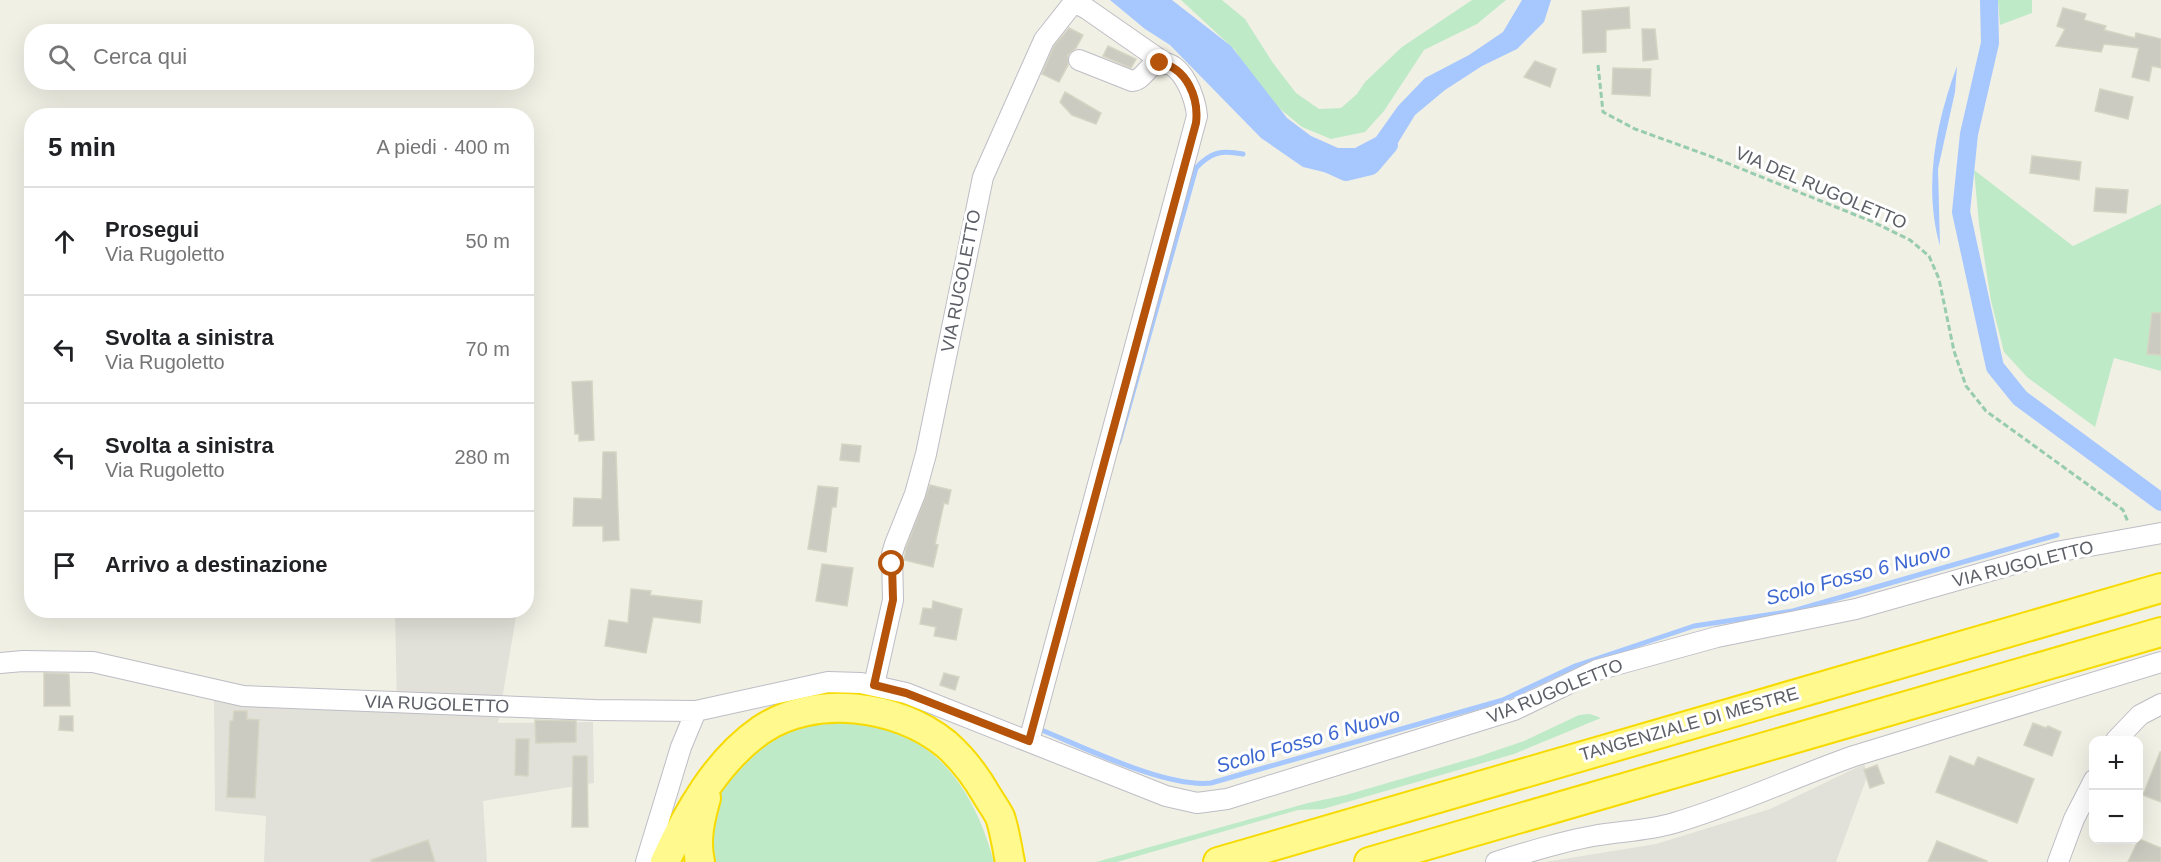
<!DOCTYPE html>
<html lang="it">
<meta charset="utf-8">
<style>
body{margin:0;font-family:Helvetica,sans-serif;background:#f6f6f6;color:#202124}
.controls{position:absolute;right:18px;bottom:18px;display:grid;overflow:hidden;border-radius:12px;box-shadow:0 6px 24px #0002}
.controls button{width:54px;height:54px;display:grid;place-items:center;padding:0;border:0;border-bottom:2px solid #e0e0e0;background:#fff;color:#202124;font:30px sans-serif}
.stop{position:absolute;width:18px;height:18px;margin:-14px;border:4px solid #b45309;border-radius:50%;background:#fff}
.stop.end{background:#b45309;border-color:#fff;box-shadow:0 2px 6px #0008}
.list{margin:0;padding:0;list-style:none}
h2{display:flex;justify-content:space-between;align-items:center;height:78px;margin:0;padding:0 24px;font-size:26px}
h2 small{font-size:20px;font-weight:400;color:#757577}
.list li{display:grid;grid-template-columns:39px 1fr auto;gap:18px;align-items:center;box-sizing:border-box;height:108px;padding:0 24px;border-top:2px solid #e0e0e0}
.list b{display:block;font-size:22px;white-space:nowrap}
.list p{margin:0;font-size:20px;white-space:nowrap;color:#757577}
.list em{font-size:20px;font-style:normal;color:#757577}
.icon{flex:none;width:33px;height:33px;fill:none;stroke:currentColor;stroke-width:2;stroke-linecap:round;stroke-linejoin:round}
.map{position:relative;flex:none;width:2161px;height:862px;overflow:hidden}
.search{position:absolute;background:#fff;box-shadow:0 6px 24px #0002;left:24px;top:24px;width:510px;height:66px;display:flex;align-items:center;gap:15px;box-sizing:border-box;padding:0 21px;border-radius:24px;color:#757577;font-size:22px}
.panel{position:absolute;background:#fff;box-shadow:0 6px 24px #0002;left:24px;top:108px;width:510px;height:510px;border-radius:24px}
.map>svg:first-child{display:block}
.industrial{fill:#e1e1d9}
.green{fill:#bfeac8}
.water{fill:#a7c7ff}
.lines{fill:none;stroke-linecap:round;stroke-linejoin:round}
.stream{stroke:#a7c7ff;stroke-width:5}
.canal{stroke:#a7c7ff;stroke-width:18}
.building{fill:#cccbc2;stroke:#d6d4c2;stroke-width:1.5}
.minor-casing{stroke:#bdbdc5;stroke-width:22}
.highway-casing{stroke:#f6da00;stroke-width:32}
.path{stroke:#97ccb1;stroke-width:3;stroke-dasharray:6 3;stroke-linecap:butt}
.minor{stroke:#fff;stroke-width:20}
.highway{stroke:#fff98e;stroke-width:28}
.route{stroke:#b45309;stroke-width:8}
.labels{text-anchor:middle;stroke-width:6;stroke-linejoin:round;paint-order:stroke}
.street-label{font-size:18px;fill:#5d5f67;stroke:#fff}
.water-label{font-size:20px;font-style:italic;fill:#3c66d0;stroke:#fff}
</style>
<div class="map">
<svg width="2161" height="862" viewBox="0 0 2161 862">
<rect width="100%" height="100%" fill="#f1f0e5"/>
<path class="industrial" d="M395,611h122l-19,112 95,-1 1,61 -111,18 4,61h-223l2,-46 -51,-5 -1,-112 183,10z
M1864,764l4,10 -32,88h-291l111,-18 114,-35z"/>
<path class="green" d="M1181,0h41l23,19 28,44 23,30 23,16 22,-1 16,-14 8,-12 37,-35 70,-47h34l-29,24 -53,26 -40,61 -19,21 -34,7 -29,-12 -44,-36 -23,-41z
M1998,0h34v13l-32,12z
M1974,170l99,76 88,-42v167l-47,-13 -19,69 -68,-50 -23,-25 -13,-51 -12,-77z
M1590,714l11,4 -87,36 -191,55 -25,1 -181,52h-21l212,-59 38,-8 131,-38 47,-16 55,-26z
M847,720c11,2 22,2 33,5 7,1 14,6 21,9 53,25 78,74 93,128h-284c1,-18 0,-39 4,-56 3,-10 10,-20 16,-29 27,-39 71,-54 117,-57z"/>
<path class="water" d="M1110,0h62l59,46 56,72 24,18 27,12h17l21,-11 22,-31 27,-28 44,-23 34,-23 19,-32h29l-7,22 -27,27 -35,17 -37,24 -30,25 -19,31 -30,23 -34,5 -29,-7 -42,-29 -91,-93 -25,-16z
M1957,66l-2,26 -17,77 2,77c-17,-59 -4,-124 17,-180z"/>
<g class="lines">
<path class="stream" d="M1119,442l77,-274c15,-16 25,-18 47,-14
M1040,726l-1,3c45,18 126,59 172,54l292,-83 72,-34 119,-40 99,-15 264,-76"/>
<path class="canal" d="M1989,0l1,43 -21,91 -8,78 34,155 25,31 141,104
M1324,162l22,10 25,-6 18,-21"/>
</g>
<path class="building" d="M1629,7l1,21 -24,2v22l-23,1 -1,-42z
M2063,8l23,6 -2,6 22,6 -2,4 31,8 1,-5 25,6v29l-9,-2 -3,15 -17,-4 7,-29 -35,-4 -3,8 -45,-6 9,-17 -8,-3z
M1069,28l14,7 -7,13 -8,7v10l-9,17 -17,-8 12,-28z
M1642,29h13l3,30 -15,2z
M1108,46l28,13 -5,9 -28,-12z
M1535,61l21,8 -6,18 -26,-10z
M1613,68l38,1 -1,27 -38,-2z
M2100,89l33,8 -5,22 -33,-8z
M1065,92l36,21 -5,11 -24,-9 -12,-13z
M2032,156l49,6 -2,18 -49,-7z
M2096,188l32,2 -2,23 -32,-2z
M2152,313h9v42l-14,-1z
M592,381l2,59 -15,1v-7h-4l-3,-52z
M842,444l19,2 -2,16 -19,-2z
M603,452h13l3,88 -16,1v-15h-30l1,-28 28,1z
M930,485l21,5 -3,14 -4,-1 -9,41 3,1 -5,22 -29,-7 2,-12z
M818,486l20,2 -2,19h-4l-6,45 -18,-3z
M822,564l31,4 -6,38 -31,-5z
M631,589l20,2 -1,4 52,6 -2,22 -47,-6 -7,36 -41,-7 4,-26 19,3z
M933,601l29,8 -6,31 -22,-4 2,-9 -16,-3 3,-16 9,1z
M44,673l25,1 1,32h-26z
M944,673l15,4 -4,13 -15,-5z
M234,711h13v8l12,1 -4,78 -28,-1 3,-76h3z
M60,716h13v15l-14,-1z
M535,720l41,1v21l-40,1z
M2033,723l13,5 2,-2 13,6 -9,24 -28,-11z
M516,739h13l-1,37 -13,-1z
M2160,752h1v50l-18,-7z
M573,756h14l1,71h-16z
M1950,756l24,10 4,-9 56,22 -17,44 -81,-31z
M1877,765l7,18 -14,5 -6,-18z
M2139,839l22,9v14h-33z
M428,840l7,22h-63l-1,-2z
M1937,841l50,20v1h-59z"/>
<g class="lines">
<defs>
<path id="minor" d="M0,663l23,-2 70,1 150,34 352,14 101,1 132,-29 33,1 45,10 260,103 31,7 30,-4 287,-89 83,-40 120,-33 139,-28 200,-57 105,-19
M874,685l19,-85 -1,-46 3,-10 20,-50 11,-40 57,-277 61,-137 30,-38 13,7 79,55
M2116,740l24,-25 21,-11
M1029,741l168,-625c-1,-17 -15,-57 -38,-53 -12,2 -15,17 -27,18l-53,-21
M646,862l35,-115 15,-36
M1496,862c32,-10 64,-20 97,-26 28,-5 54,-5 81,-13 62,-18 120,-46 180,-67l307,-94
M2058,862l16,-43 20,-39"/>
<path id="highway" d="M665,862c22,-48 51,-101 96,-132 53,-36 136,-26 185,14 16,14 29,31 40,50 4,7 10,15 14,23 5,14 7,31 10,45
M700,862c-5,-22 0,-43 6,-64
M1218,862l943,-274
M1369,862l792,-230"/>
</defs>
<use href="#minor" class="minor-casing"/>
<use href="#highway" class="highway-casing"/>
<path class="path" d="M1598,65l5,47 32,17 72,26 166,67 37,18 19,16 10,23 15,72 12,35 20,25 137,99 5,12"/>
<use href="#minor" class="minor"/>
<use href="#highway" class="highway"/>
</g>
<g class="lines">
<path class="route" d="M892,564l1,36 -19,85 32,8 123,48 167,-618c3,-25 -9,-55 -36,-60"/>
</g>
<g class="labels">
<g class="street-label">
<text transform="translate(1821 188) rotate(23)" y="6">VIA DEL RUGOLETTO</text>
<text transform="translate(961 281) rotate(-79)" y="6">VIA RUGOLETTO</text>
<text transform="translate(2023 564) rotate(-14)" y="6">VIA RUGOLETTO</text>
<text transform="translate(1555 691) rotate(-22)" y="6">VIA RUGOLETTO</text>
<text transform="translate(437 704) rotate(2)" y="6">VIA RUGOLETTO</text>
<text transform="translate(1689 724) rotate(-16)" y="6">TANGENZIALE DI MESTRE</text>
</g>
<g class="water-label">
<text transform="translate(1858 574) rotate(-15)" y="7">Scolo Fosso 6 Nuovo</text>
<text transform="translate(1308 740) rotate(-16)" y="7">Scolo Fosso 6 Nuovo</text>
</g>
</g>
</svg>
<div class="controls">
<button>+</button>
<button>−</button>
</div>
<div class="stop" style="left:892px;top:564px"></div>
<div class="stop end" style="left:1160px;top:63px"></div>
<div class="search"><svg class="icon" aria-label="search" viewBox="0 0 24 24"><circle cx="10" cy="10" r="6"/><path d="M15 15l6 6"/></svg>Cerca qui</div>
<section class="panel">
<h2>5 min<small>A piedi · 400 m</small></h2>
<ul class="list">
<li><svg class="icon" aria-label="ahead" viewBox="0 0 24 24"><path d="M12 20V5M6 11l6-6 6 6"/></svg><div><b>Prosegui</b><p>Via Rugoletto</p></div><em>50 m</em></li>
<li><svg class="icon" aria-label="left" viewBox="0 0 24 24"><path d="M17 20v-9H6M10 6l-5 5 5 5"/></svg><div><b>Svolta a sinistra</b><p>Via Rugoletto</p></div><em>70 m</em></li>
<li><svg class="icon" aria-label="left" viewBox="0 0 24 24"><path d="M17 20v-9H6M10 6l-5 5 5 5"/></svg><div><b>Svolta a sinistra</b><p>Via Rugoletto</p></div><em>280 m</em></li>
<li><svg class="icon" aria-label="arrive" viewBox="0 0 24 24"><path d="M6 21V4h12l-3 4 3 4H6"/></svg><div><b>Arrivo a destinazione</b></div></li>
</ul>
</section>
</div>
